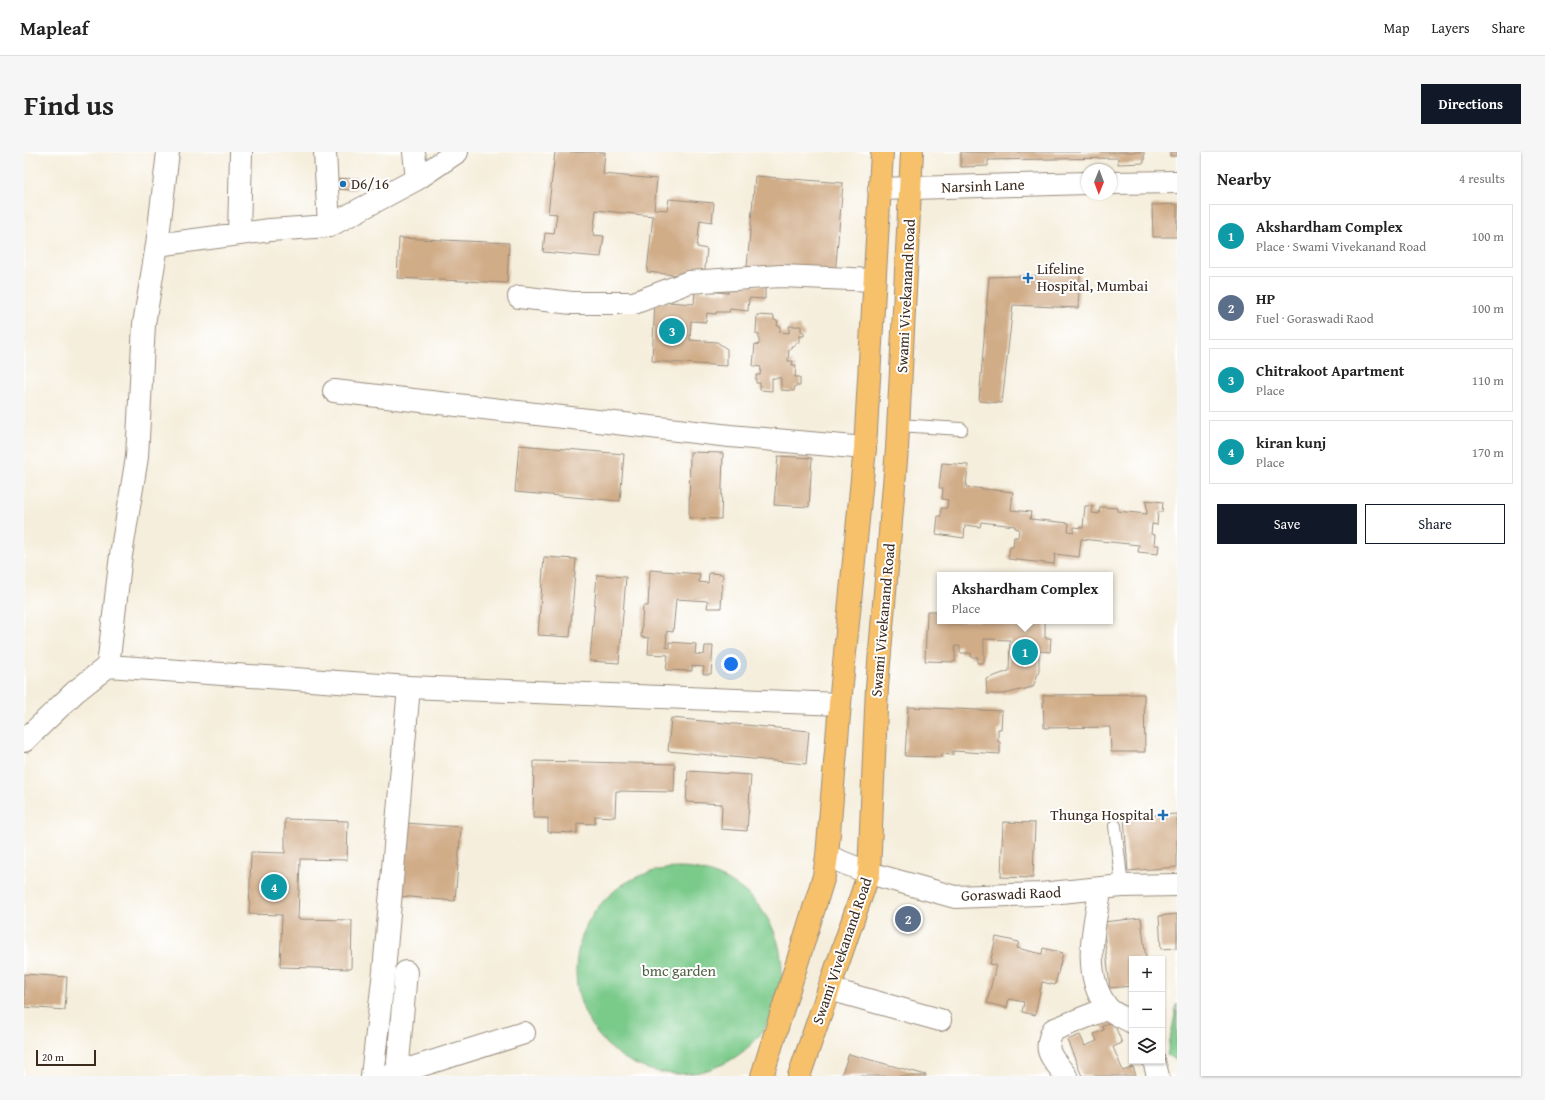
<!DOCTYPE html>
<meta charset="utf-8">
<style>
body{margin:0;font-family:"Gentium Book Plus",serif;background:#f6f6f6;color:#222}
.controls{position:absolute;right:12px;bottom:12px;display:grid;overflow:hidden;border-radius:0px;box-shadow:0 1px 3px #0004}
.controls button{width:36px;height:36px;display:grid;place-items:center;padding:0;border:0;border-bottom:1px solid #e0e0e0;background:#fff;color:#222;font:20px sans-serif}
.compass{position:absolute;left:1057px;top:12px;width:36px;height:36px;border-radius:50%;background:#fff;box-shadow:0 1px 3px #0004;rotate:181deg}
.scale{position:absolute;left:12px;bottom:10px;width:60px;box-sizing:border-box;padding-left:4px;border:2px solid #3b2a1e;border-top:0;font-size:11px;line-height:14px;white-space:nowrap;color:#3b2a1e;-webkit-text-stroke:3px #fff;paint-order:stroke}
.you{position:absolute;left:707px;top:512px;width:14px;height:14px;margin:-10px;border:3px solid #fff;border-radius:50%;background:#1a73e8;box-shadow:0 0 0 6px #1a73e833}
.badge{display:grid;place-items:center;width:26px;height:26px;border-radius:50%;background:#111827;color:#fff;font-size:13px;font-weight:700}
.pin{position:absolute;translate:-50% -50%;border:2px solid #fff;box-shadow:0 1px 4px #0006}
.popup{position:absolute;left:913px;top:420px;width:176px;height:52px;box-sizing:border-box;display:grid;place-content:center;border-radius:0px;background:#fff;filter:drop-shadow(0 1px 3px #0005);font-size:13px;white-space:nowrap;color:#767676}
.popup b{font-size:15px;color:#222}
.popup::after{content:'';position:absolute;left:50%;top:100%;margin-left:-8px;border:8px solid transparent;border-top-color:#fff}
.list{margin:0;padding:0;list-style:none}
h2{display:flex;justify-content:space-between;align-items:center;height:52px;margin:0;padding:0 16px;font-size:17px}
h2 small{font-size:13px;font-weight:400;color:#767676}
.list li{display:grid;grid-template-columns:26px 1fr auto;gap:12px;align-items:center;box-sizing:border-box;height:64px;margin:0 8px 8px;padding:0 8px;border:1px solid #e0e0e0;border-radius:0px}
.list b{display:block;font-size:15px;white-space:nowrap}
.list p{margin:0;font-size:13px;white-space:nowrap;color:#767676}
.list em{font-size:13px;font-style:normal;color:#767676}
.actions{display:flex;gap:8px;padding:12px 16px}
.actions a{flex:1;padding:9px 0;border:1px solid #111827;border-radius:0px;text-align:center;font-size:14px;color:#111827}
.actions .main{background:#111827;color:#fff}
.icon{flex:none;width:22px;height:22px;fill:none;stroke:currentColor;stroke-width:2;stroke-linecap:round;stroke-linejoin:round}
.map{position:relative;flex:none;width:1153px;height:924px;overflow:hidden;border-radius:0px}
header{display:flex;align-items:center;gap:24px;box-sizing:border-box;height:56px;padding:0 20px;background:#fff;border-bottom:1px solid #e0e0e0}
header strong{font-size:19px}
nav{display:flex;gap:22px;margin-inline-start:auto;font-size:14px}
.intro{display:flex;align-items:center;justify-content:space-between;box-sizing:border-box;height:96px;padding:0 24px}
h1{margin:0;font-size:28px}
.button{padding:10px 18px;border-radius:0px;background:#111827;color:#fff;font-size:14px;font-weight:700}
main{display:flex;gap:24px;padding:0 24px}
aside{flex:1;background:#fff;border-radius:0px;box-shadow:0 1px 3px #0004}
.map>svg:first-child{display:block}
.green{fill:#7aca8a;stroke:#5a7a54}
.building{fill:#d0ac87}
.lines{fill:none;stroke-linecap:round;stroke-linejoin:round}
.lane-casing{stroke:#988c7d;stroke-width:14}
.street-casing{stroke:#988c7d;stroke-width:24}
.primary-casing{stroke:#988c7d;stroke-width:24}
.lane{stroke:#fff;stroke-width:12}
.street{stroke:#fff;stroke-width:22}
.primary{stroke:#f7c06b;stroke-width:22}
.poi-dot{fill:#1f6fb2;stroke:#fff;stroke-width:1.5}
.labels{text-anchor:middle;stroke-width:4;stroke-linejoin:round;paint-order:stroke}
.poi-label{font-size:15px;fill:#3b2a1e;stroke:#fff;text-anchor:start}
.street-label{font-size:15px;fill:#3b2a1e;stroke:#fff}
.park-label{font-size:15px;fill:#516244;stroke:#fff}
</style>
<header>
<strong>Mapleaf</strong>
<nav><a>Map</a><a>Layers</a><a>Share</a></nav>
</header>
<div class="intro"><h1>Find us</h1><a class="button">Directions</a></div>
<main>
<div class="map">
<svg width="1153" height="924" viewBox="0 0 1153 924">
<rect width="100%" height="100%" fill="#fff"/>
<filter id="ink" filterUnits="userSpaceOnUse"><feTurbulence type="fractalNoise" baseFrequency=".025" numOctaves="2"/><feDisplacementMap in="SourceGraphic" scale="8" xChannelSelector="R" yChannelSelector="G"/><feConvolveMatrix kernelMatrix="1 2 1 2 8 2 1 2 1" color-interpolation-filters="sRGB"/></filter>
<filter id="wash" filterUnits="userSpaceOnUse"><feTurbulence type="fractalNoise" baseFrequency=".012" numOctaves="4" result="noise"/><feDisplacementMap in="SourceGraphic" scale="16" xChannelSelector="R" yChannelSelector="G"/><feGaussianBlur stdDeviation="0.9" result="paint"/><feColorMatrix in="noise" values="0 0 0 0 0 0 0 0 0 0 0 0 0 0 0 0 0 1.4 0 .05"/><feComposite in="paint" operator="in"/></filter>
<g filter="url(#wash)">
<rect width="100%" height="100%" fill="#f5eedc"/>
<path class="green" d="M552 819a103 103 0 1 1 206 0a103 103 0 1 1-206 0Z
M1153,852v57l-10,-6z"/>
<g id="blocks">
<path class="building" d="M531,0h50l-2,22 54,5 -3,30 13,1 2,-11 45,4 -2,19 -12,-2 -3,27 10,2 -3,29 -57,-6 6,-56 -57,-6 -3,25 11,1 -3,21 -58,-5 2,-19 9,1 3,-20 -9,-1z
M937,0h183v11l-26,1v-6l-130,2v6l-27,1z
M1146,0h7v4h-7z
M731,24l88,7 -8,92 -88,-8z
M334,26l-2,12 -27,-1 -1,-10z
M1153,52v33h-24l-1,-32z
M375,86l110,5 -2,40 -110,-5z
M1056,122l-2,34 -65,-3 -11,98 -23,-2 10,-124z
M704,132l37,2v13l-16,-1 -1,13 -18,-2 -1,3h-13v2l-9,-1 -1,9 -15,-1 -1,19 27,2 10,7v17l-75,-5 3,-60 39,3 1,-14 33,3z
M733,163l17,1v4l4,1 -1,5h3v6l9,1v-7h12v5l3,1v4h-5v7h-3l-1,3h-4v3h-2l-1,12h5l-1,4h4l-1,12h5v9h-5l-1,5 -13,-1v-12h-9v13l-12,-1v-7h-4v-8h4l1,-8 -8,-1 2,-22 4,1v-10l-3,-1z
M495,293l105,9 -4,47 -105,-9z
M666,300l33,1 -2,66 -32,-1z
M754,304l34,2 -3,49 -35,-2z
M918,311l26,2 -2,22 47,5 -2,18 20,2 -1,7 39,4 -1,8 6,1v-5l9,1 2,-22h8l-1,7 7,1 1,-7 17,1v3l30,3 -1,-14 17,2 -1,10h-4l-1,13 -5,-1 -1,10 4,1 -1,10h5l-1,9 -20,-2 1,-7 -58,-6 -2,18 -24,-3 -1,10 -46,-5 2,-12h3l1,-10h4l1,-8 -4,-1v-2l-34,-4 -1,5 -15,-2 -1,13 -28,-4 2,-18h3v-8h6l1,-8 -6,-1 1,-11h-4z
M520,405l32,2 -6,78 -32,-2z
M626,418l50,4 -1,8 9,1 1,-10 14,1 -2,34h-14l1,-7 -32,-2 -3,33 -6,-1 -1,16 3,1v-6l27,2 -1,10 9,1 1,-9h8l-2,28h-8l1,-7 -12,-1v5l-26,-1 2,-15 -20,-1 1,-16 -8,-1 2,-31h5z
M573,423l29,2 -7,86 -29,-2z
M903,459h13v10h105v17h6l-1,14 -11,-1v20l-6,16 -29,7h-17l-1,-15 23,-8 1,-31 -26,-1v24h-7l1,-6h-7v-4h-11v-7h-5v16l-30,-1z
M1120,542l1,58h-34l-1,-25 -66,1 -1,-33z
M884,555l94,4 -1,18h-3v13h2v12l-47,-3v4l-11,-1v3l-37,-1z
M647,566l138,13 -3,33 -138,-13z
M510,609l141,3 -1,28 -58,-1 -1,26 -20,-1v8l-18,-1v10l-29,-1v-14h-15z
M664,619l63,4 -4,56 -26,-2 1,-25 -36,-2z
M1153,662v53l-49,4 -4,-54z
M261,667l63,2 -1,39 -47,-1 -2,60 54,1 -1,49 -71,-2 2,-52 -33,-1 2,-62 34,1z
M979,670l32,1 -2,55 -32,-1z
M381,671l56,4 -6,74 -56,-5z
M1153,762v34l-16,1 -2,-33z
M1117,766l5,41h-14v27l-22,2 -7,-66z
M972,785l23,5 -2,6 25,6 1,-6 20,5 -8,32 -13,-3 -7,33 -13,-3 2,-10 -15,-3 -2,9 -20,-5 9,-38 -6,-1z
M0,822l43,3 -2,33 -41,-3z
M1089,869l9,22 -9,4 10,24 10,-4 3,9h-54l-15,-36 13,-5 5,11 12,-5 -3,-7 10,-4 -2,-4z
M825,902l77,21v1h-85z"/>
</g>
</g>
<g filter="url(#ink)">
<use href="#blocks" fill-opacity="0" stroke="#988c7d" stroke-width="1"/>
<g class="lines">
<defs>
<path id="lane" d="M874,273l63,4
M1091,674l7,60"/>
<path id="street" d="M301,0l4,74
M390,0l3,27 -88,47 -59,4 -113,15 -13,79 -7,133 -16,98 -13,111 301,21 431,17
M393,27l40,-27
M1087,31l66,-1
M855,37l208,-6
M215,82l2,-82
M133,93l11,-93
M495,145l53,6h62l55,-21 92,-6 93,4
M310,239l396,45 135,12
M0,589l51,-49 33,-26
M803,704l42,17 86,24 85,-3 82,-8 55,-1
M1077,736c-7,36 -20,88 7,120 5,6 17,10 24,14
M805,837l111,31
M1130,909l4,15
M376,921l-2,-11 8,-90
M348,924l12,-105 25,-284
M363,924l137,-43
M1042,924c-13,-18 -24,-23 -13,-46l55,-22"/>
<path id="primary" d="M738,924l62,-200 3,-20 13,-152 25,-256 17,-296
M775,924l70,-203 8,-186 20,-238 15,-297"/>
</defs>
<use href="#lane" class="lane-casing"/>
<use href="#street" class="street-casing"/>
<use href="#primary" class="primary-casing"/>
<use href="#lane" class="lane"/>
<use href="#street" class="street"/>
<use href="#primary" class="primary"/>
</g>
</g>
<g class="poi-dot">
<circle cx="319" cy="32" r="4"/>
<path d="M1002 120h4v4h4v4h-4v4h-4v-4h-4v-4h4z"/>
<path d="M1137 657h4v4h4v4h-4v4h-4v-4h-4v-4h4z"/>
</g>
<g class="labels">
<g class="poi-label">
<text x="327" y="37">D6/16</text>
<text x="1013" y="122">Lifeline<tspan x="1013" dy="17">Hospital, Mumbai</tspan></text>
<text x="1130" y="668" text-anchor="end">Thunga Hospital</text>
</g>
<g class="street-label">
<text transform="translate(959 34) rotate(-2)" y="5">Narsinh Lane</text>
<text transform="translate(882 144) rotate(-87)" y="5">Swami Vivekanand Road</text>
<text transform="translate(859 468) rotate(-85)" y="5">Swami Vivekanand Road</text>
<text transform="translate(987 742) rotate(-2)" y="5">Goraswadi Raod</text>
<text transform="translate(818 799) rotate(-71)" y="5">Swami Vivekanand Road</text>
</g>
<g class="park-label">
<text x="655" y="824">bmc garden</text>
</g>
</g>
</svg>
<div class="controls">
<button>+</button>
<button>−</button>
<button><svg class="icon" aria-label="layers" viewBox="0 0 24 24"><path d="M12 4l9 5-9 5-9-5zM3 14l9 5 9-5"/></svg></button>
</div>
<svg class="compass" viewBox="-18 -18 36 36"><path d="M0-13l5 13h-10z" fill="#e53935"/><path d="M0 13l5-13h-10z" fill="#767676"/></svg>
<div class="scale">20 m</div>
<div class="you"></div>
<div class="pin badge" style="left:1001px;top:500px;background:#0f9aa8">1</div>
<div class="popup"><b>Akshardham Complex</b>Place</div>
<div class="pin badge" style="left:884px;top:767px;background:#5c6f8a">2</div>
<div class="pin badge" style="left:648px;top:179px;background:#0f9aa8">3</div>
<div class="pin badge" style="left:250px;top:735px;background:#0f9aa8">4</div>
</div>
<aside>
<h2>Nearby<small>4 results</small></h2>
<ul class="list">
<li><span class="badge" style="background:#0f9aa8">1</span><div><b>Akshardham Complex</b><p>Place · Swami Vivekanand Road</p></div><em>100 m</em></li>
<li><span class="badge" style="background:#5c6f8a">2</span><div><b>HP</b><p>Fuel · Goraswadi Raod</p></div><em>100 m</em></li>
<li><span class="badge" style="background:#0f9aa8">3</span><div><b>Chitrakoot Apartment</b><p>Place</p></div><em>110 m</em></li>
<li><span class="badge" style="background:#0f9aa8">4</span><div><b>kiran kunj</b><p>Place</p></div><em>170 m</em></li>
</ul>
<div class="actions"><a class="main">Save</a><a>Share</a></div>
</aside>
</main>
